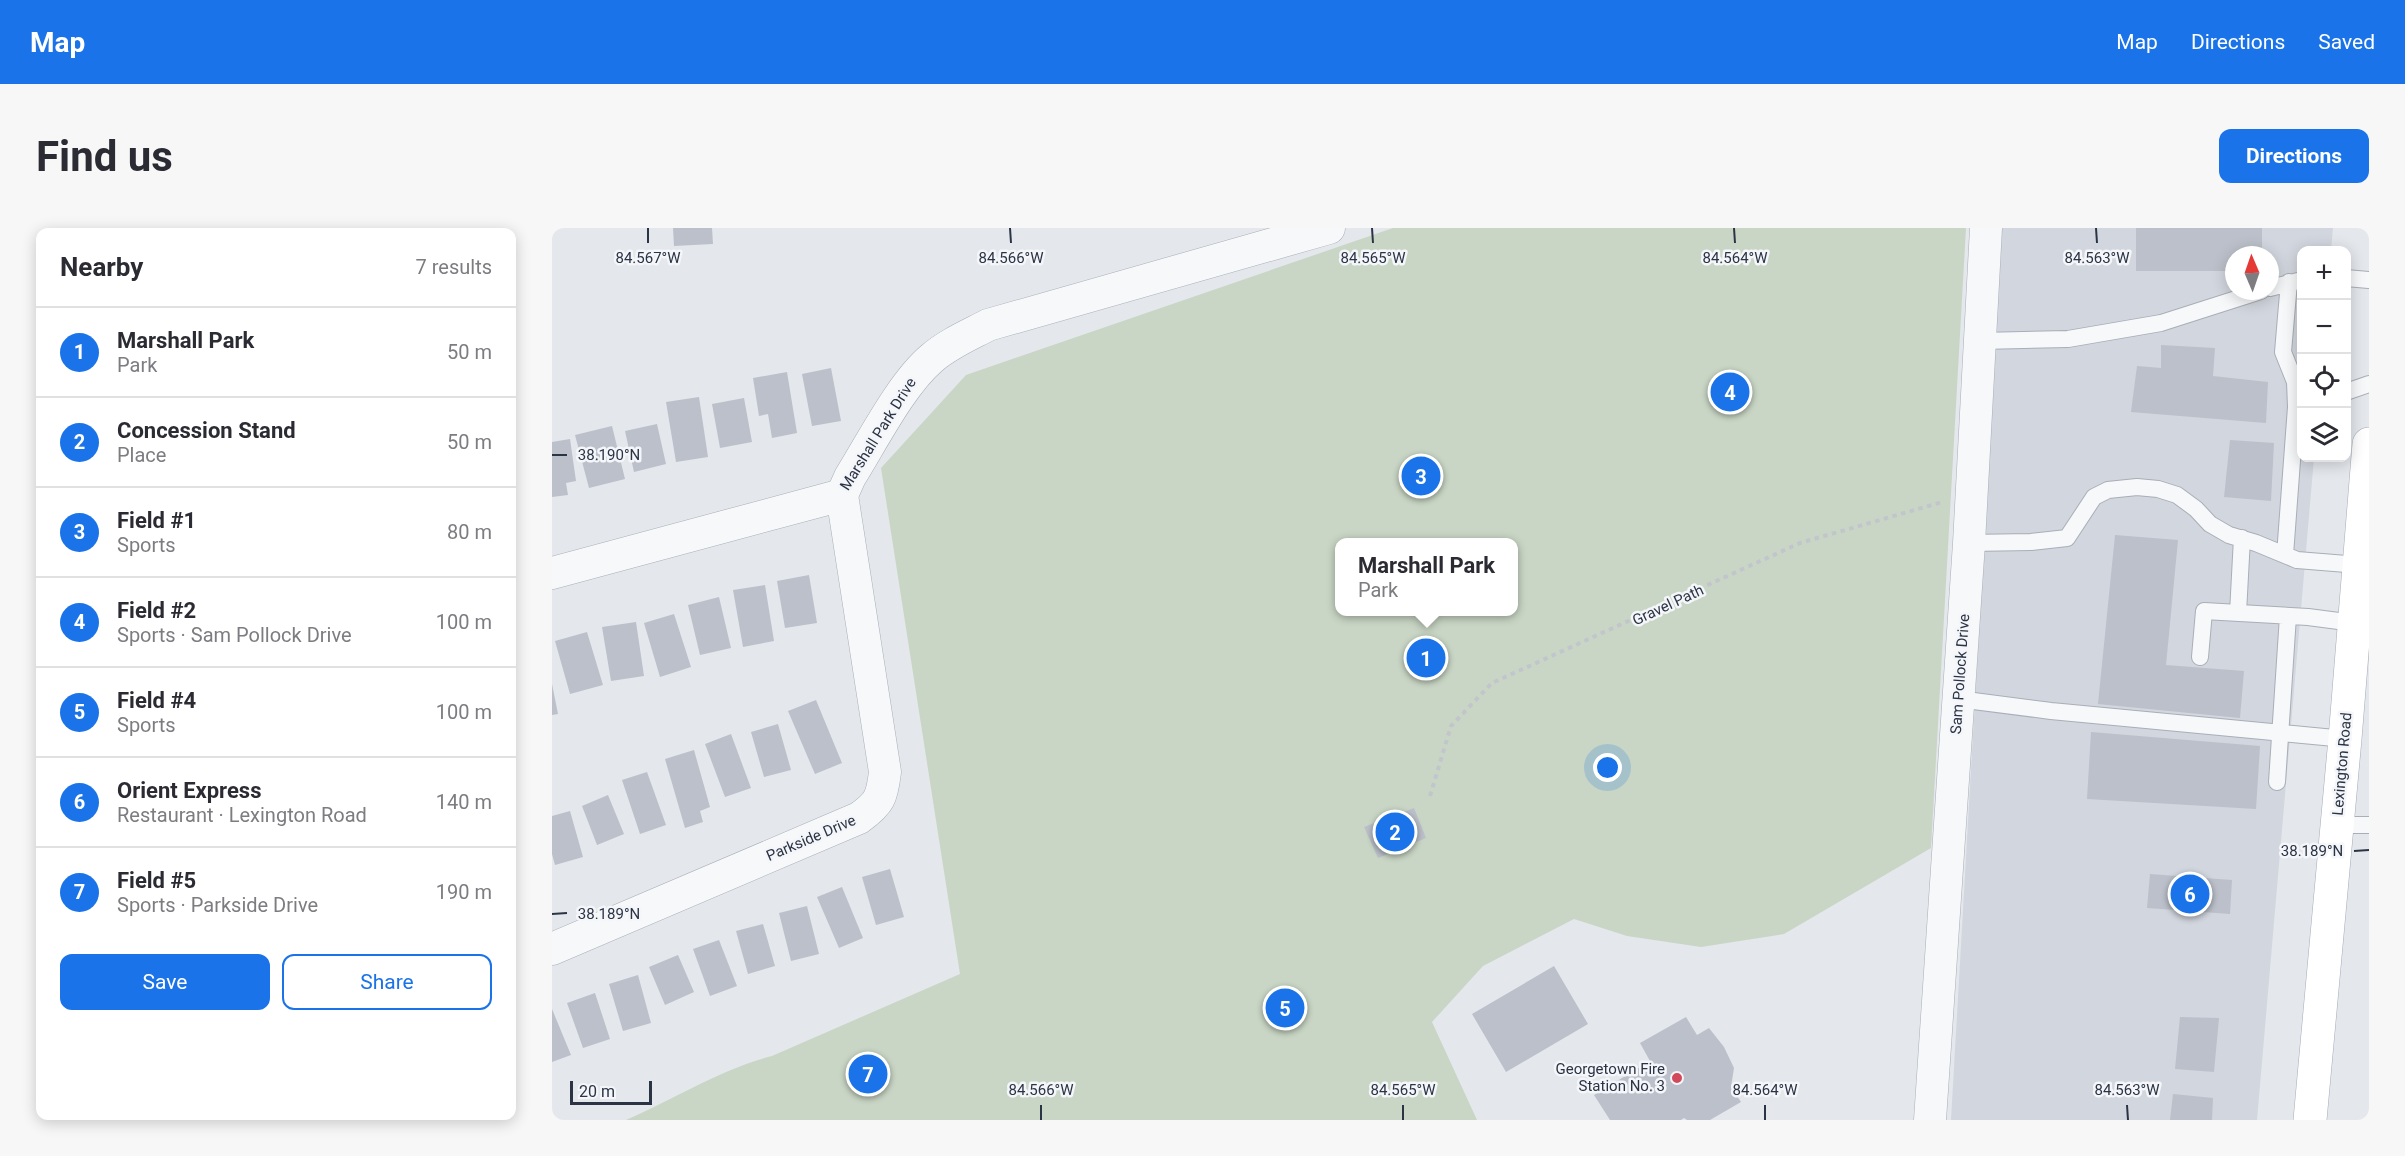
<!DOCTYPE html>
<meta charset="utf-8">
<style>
body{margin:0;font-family:Roboto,sans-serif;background:#f7f7f7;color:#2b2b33}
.controls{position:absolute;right:18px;top:18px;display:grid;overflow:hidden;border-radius:12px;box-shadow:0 3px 15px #0003}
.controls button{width:54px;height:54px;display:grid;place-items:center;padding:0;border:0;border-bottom:2px solid #e1e1e2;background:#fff;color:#2b2b33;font:30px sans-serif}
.compass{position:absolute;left:1673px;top:18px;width:54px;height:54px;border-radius:50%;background:#fff;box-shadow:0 3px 15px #0003;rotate:358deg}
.scale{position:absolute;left:18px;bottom:15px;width:82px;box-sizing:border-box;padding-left:6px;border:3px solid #2b3445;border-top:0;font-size:16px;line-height:21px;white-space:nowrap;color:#2b3445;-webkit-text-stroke:4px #f4f6f9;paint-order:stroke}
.you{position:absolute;left:1056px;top:540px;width:21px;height:21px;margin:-15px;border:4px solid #fff;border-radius:50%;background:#1a73e8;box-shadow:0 0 0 9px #1a73e833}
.badge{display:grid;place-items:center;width:39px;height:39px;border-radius:50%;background:#1a73e8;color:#fff;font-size:20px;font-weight:700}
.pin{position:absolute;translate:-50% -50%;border:3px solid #fff;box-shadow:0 2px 6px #0006}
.popup{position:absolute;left:783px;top:310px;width:183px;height:78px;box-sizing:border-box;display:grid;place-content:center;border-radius:12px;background:#fff;filter:drop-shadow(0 2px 4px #0005);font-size:20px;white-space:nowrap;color:#7c7c81}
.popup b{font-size:22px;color:#2b2b33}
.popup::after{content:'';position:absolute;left:50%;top:100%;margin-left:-12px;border:12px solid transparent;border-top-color:#fff}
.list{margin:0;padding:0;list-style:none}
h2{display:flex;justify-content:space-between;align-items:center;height:78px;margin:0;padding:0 24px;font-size:26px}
h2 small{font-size:20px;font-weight:400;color:#7c7c81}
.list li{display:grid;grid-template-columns:39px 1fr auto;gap:18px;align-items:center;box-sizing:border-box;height:90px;padding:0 24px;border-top:2px solid #e1e1e2}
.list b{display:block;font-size:22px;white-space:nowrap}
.list p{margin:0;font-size:20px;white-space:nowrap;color:#7c7c81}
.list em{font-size:20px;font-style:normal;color:#7c7c81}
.actions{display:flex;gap:12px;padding:18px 24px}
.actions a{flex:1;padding:14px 0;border:2px solid #1a73e8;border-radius:12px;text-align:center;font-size:21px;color:#1a73e8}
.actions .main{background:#1a73e8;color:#fff}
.icon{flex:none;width:33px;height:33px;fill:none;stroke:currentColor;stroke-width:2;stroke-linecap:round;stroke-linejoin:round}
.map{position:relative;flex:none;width:1817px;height:892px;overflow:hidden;border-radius:12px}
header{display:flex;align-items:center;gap:36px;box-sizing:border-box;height:84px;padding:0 30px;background:#1a73e8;color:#fff}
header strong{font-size:28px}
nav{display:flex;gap:33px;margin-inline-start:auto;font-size:21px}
.intro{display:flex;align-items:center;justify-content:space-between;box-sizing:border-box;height:144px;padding:0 36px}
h1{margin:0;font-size:42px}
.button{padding:15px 27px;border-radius:12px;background:#1a73e8;color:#fff;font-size:21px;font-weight:700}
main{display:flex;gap:36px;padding:0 36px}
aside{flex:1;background:#fff;border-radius:12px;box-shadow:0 3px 15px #0003}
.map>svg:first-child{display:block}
.built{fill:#d2d6de;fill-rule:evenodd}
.green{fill:#c9d6c5;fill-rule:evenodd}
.building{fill:#bbc0ca}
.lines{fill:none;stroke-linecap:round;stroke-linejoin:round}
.service-casing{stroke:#a9aeb7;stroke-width:18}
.minor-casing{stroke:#a9aeb7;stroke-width:33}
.primary-casing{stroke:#a3abb8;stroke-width:34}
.path{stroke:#c2c5cb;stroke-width:4;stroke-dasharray:4.5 4.5;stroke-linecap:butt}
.service{stroke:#f7f8fa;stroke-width:16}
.minor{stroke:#f7f8fa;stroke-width:32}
.primary{stroke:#fff;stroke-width:33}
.ticks{fill:none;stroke:#2b3445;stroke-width:2}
.poi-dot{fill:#d1495b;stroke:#f4f6f9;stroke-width:2}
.labels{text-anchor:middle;stroke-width:5;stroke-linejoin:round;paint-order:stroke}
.street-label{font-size:15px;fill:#2b3445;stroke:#f4f6f9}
.poi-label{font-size:15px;fill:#2b3445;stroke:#f4f6f9;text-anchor:end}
.ticks-label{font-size:15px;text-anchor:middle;fill:#2b3445;stroke:#f4f6f9;stroke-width:5;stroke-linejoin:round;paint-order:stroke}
</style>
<header>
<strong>Map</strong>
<nav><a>Map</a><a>Directions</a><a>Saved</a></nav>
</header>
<div class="intro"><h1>Find us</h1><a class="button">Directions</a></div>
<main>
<aside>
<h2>Nearby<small>7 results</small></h2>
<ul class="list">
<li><span class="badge">1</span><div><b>Marshall Park</b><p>Park</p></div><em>50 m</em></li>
<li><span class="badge">2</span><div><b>Concession Stand</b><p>Place</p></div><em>50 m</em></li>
<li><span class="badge">3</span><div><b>Field #1</b><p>Sports</p></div><em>80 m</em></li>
<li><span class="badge">4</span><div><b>Field #2</b><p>Sports · Sam Pollock Drive</p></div><em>100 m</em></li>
<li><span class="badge">5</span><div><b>Field #4</b><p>Sports</p></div><em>100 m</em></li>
<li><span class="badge">6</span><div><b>Orient Express</b><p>Restaurant · Lexington Road</p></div><em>140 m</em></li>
<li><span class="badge">7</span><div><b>Field #5</b><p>Sports · Parkside Drive</p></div><em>190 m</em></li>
</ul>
<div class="actions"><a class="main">Save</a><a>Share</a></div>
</aside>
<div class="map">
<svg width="1817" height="892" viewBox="0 0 1817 892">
<rect width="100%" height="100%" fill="#e4e7ec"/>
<path class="built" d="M1450,0h331l-2,22h-29v208h12l-57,662h-306zM1682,27h36v36h-36z"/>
<path class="green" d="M841,0h573l-35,620 -147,86 -83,13 -74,-11 -53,-17 -91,47 -51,56 45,98h-851c48,-21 95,-51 146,-64l188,-82 -79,-506 85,-93zM787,314h174v70h-174z"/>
<path class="building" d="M121,0h39l1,16 -39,2z
M1584,0h126v27h-28v16h-98z
M1609,117l54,3 -2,28 55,6 -2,41 -135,-11 6,-46 24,2z
M279,140l10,53 -29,5 -10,-52z
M235,144l10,61 -25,5 -4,-24 -9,2 -6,-38z
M147,169l9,60 -32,5 -10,-60z
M192,170l8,44 -32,6 -8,-44z
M105,196l9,40 -32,8 -9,-41z
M60,198l13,53 -36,9 -14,-53z
M18,211l6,42 -10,2 2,12 -16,2v-55z
M1678,212l44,3 -3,58 -47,-4z
M1563,307l63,5 -12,125 78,6 -4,47 -142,-14z
M257,347l8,48 -32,5 -8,-47z
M213,357l9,56 -31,6 -10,-57z
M167,369l12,51 -31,7 -12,-50z
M122,386l17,53 -31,10 -16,-54z
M84,394l8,54 -33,5 -9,-54z
M35,404l16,53 -33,9 -15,-53z
M0,456l6,30 -6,1z
M264,472l26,63 -27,11 -27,-63z
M226,496l13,46 -27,7 -13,-45z
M1539,504l169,14 -4,63 -169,-10z
M179,506l20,54 -26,9 -20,-53z
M142,522l16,57 -10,4 3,11 -18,6 -20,-69z
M95,544l19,53 -26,9 -18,-54z
M56,567l16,39 -27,11 -15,-39z
M862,580l12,30 -48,20 -14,-31z
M18,583l13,46 -28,8 -3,-11v-38z
M338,641l14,48 -28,8 -14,-48z
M1598,646l82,6 -2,34 -83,-6z
M290,659l21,51 -24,10 -22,-51z
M255,678l12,48 -28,7 -12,-48z
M211,696l12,42 -27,8 -12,-43z
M167,712l18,46 -27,10 -17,-47z
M126,727l16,37 -29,13 -16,-38z
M1002,738l34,58 -82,48 -34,-58z
M86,747l13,48 -28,8 -14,-47z
M43,765l15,46 -27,9 -16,-45z
M0,781l19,46 -19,7z
M1134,789l11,18 12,-7 15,19 10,21 -3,19 10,15 -31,18h-23l-3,-2 -3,2h-71l-16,-25 56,-34 -10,-18z
M1628,789l39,1 -5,54 -39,-3z
M1621,866l40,4 -1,22h-42z"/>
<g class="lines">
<defs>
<path id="service" d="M1794,50l23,2
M1718,60l32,-8
M1428,113l88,-2 93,-16 100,-32
M1794,164l23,-8
M1417,315l62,-1 36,-4 27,-41 14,-7 29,-3 21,2 19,6 19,14 14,15 19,11 27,8 41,17 62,5
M1733,327l11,-148 -1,-25 -12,-30 6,-70
M1686,385l4,-75
M1648,429l4,-46 104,6 46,6
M1406,471l93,12 294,28
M1725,554l11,-166
M1785,597h32"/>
<path id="minor" d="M0,345l290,-78 8,-18c22,-35 51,-93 82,-119 16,-14 37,-23 56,-33l341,-97
M0,721l307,-131c21,-15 23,-21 26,-46l-43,-277
M1378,892l39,-577 17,-315"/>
<path id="primary" d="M1758,892l35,-381 24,-295"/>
</defs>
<use href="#service" class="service-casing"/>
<use href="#minor" class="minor-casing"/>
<use href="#primary" class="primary-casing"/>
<path class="path" d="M878,568l21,-70 41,-43 308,-140 142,-41"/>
<use href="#service" class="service"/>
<use href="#minor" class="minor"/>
<use href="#primary" class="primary"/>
</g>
<path class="ticks" d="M96,0v15M458,0l1,15M820,0l1,15M1182,0l1,15M1544,0l1,15M0,227h15M1802,623l15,-1M0,686l15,-1M489,877v15M851,877v15M1213,877v15M1575,877l1,15"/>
<circle class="poi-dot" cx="1125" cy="850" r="6"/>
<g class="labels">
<g class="street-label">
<text transform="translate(326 206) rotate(-58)" y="5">Marshall Park Drive</text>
<text transform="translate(1116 377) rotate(-25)" y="5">Gravel Path</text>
<text transform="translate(1408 446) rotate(-86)" y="5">Sam Pollock Drive</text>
<text transform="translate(1790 536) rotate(-85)" y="5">Lexington Road</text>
<text transform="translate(259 610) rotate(-23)" y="5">Parkside Drive</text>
</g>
<g class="poi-label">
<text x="1113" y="846">Georgetown Fire<tspan x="1113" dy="17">Station No. 3</tspan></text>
</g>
</g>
<g class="ticks-label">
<text x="96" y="35">84.567°W</text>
<text x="459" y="35">84.566°W</text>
<text x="821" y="35">84.565°W</text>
<text x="1183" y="35">84.564°W</text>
<text x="1545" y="35">84.563°W</text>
<text x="57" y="232">38.190°N</text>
<text x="1760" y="628">38.189°N</text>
<text x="57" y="691">38.189°N</text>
<text x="489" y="867">84.566°W</text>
<text x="851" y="867">84.565°W</text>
<text x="1213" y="867">84.564°W</text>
<text x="1575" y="867">84.563°W</text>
</g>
</svg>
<div class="controls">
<button>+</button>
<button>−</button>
<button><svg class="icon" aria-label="locate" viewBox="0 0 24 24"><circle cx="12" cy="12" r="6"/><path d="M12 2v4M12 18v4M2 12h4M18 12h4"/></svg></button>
<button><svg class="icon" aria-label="layers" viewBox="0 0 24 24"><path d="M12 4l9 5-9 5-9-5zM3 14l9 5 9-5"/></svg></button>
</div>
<svg class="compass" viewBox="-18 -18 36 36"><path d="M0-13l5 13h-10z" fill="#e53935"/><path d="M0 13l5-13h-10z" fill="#7c7c81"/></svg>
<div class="scale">20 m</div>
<div class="you"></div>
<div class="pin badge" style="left:874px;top:430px">1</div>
<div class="popup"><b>Marshall Park</b>Park</div>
<div class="pin badge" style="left:843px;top:604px">2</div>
<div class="pin badge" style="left:869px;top:248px">3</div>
<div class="pin badge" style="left:1178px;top:164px">4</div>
<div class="pin badge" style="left:733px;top:780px">5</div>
<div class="pin badge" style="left:1638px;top:666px">6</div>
<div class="pin badge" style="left:316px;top:846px">7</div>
</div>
</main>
